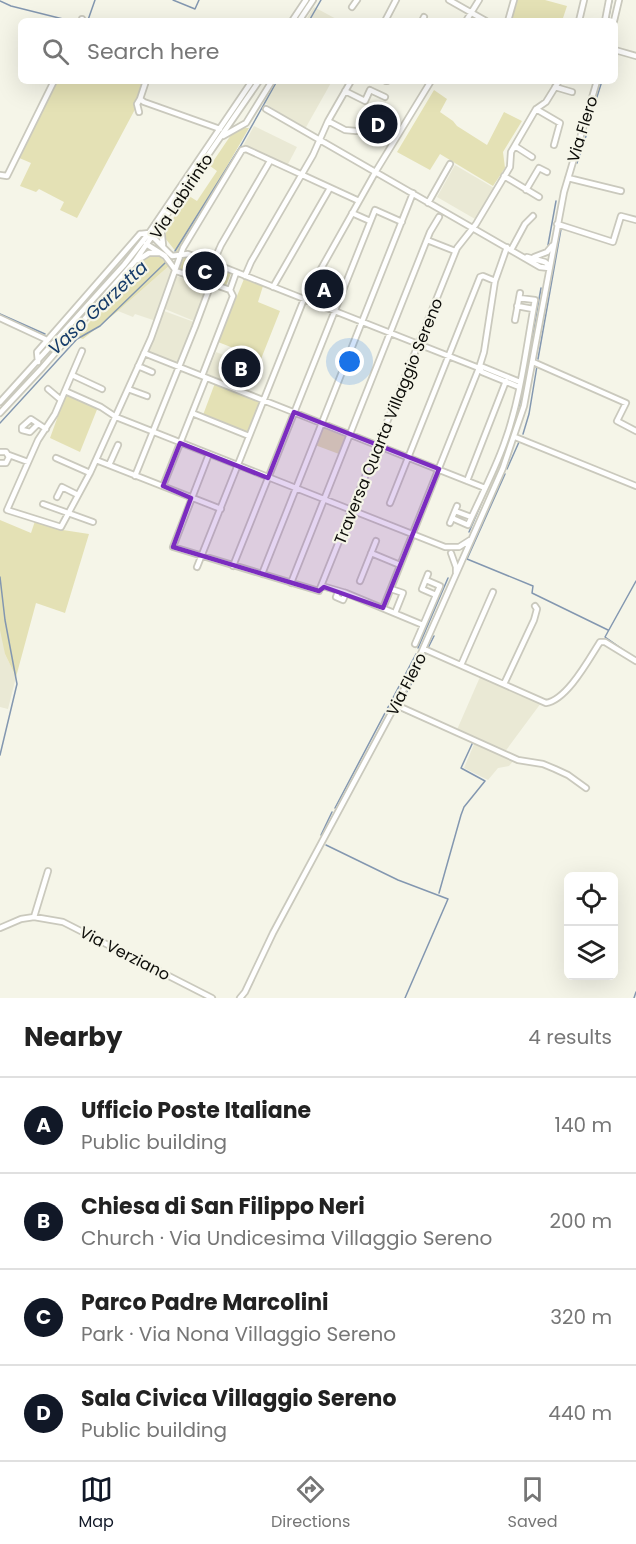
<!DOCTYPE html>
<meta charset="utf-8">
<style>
body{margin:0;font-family:Poppins,sans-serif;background:#f6f6f6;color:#222}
.controls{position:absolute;right:18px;bottom:18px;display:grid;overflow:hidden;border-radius:9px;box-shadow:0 6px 24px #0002}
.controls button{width:54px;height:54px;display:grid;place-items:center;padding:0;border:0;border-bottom:2px solid #e0e0e0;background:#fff;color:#222;font:30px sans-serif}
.you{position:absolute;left:350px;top:362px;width:21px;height:21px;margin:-15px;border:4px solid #fff;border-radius:50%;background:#1a73e8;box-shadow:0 0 0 9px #1a73e833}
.badge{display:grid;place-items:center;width:39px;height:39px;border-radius:50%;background:#111827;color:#fff;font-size:20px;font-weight:700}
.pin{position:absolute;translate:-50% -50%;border:3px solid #fff;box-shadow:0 2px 6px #0006}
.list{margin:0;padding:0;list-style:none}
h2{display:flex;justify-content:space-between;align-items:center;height:78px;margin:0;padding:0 24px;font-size:26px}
h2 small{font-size:20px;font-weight:400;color:#767676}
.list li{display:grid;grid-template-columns:39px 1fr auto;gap:18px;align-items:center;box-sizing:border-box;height:96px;padding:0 24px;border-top:2px solid #e0e0e0}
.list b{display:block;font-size:22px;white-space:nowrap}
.list p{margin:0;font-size:20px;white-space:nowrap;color:#767676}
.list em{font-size:20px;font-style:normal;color:#767676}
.icon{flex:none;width:33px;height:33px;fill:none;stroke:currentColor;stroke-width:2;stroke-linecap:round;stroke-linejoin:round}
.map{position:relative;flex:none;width:636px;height:998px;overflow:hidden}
.search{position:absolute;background:#fff;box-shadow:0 6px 24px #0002;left:18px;right:18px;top:18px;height:66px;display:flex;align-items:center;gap:15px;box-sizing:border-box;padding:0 21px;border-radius:9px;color:#767676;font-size:22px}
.sheet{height:462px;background:#fff}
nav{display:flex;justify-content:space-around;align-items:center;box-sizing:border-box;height:84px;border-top:2px solid #e0e0e0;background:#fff;font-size:16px;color:#767676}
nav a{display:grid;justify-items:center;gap:3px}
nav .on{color:#111827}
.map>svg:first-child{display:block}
.built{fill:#eae9d5}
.green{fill:#e4e1b5}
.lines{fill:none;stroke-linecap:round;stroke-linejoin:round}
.stream{stroke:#8397b0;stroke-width:1.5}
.minor-casing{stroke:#cac9bd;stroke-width:8}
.minor{stroke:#fff;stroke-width:4.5}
.marked{fill:#7b2cbf;fill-opacity:0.2;stroke:#7b2cbf;stroke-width:4.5;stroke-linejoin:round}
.labels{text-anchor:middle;stroke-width:4.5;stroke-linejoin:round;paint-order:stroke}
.street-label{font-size:16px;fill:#0d0d09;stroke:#f5f5e8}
.water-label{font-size:18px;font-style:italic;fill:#153b69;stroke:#f5f5e8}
</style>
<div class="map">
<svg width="636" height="998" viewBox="0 0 636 998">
<rect width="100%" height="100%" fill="#f5f5e8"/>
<path class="built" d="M314,7l26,14h-35z
M274,81h58l-27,48 -42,-27z
M254,126l43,21 -10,19 -44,-20z
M455,165l39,23 -19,31 -38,-22z
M170,265l2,9 -16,47 -21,-7 -2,3 -15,-6z
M176,276l30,10 -12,35 -29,-12z
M164,311l30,11 -17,43 -32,-13z
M216,352l18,7 -9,22 -18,-7z
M0,590l5,64 11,23 -8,32 -8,-2z
M480,677l61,26 -37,50 -48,-21z
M475,742l39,18 -5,6 -11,2 -10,12 -24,-12z"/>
<path class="green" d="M517,0h28l22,6 -5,15h-52z
M57,81h82l9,4 -71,133 -17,-8 4,-8 -25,-13 -3,3 -16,-6 11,-23 -14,-6z
M434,90l13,9 -7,13 13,9 4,5 30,19 17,-33 18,9 -19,31 2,16 -12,18 -53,-32 -10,16 -33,-18z
M239,128h10l-72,125 -12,-15 2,-11 22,-31 8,5 20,-30 -7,-5 23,-34z
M157,255l13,10 -52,46 -35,28 -6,-2 69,-81z
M184,256l47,17 -5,13 -47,-16z
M244,279l19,7 -5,16 22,9 -19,48 -43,-17z
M215,383l45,18 -12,32 -45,-18z
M66,394l32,13 -18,45 -30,-14z
M322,427l24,9 -7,18 -24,-9z
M0,520l31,13 4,-12 28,9 26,4 -24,79 -29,-10 -20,74 -11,-23 -5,-24z"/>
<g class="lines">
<path class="stream" d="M173,0l22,9 4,-9
M0,1l11,5 60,15 17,-1 7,-20
M309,21l12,-21
M608,21l4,-21
M595,103l7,-22
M577,163l9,-27
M548,245l8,-44
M175,251l65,-104 37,-66
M0,314l45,20
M538,359l23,-130
M0,423l77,-84 23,-13 65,-63
M523,434l6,-20 8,-48
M506,445l15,-45 20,-112
M507,469l12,-27
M505,474l-38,85 66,27 -1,7 76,37
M469,532l25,-58
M0,577l5,43 12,64 -17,71
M418,648l30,-70
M428,648l6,-12
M635,658l-30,-21 31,-56
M417,674l9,-21
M401,702l12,-21
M398,709l75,33 -12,26 24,13 -21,26 -3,8 -22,78
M335,808l81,-154
M321,835l11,-23
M326,845l72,35 50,19 -43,99
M634,998l2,-6"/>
<defs>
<path id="minor" d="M449,0l37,21
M352,7l5,-7
M82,19v2
M292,21l14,-21
M299,21l14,-21
M385,21l11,-21
M422,21l2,-4
M466,21l13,-21
M508,21l6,-21
M579,21l5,-21
M605,21l4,-21
M614,21l5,-21
M615,50l21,6
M146,81l-6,18 4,3 76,27
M386,81h1
M555,87l17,5
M345,91l20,10 5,-11 15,7
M266,109l274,158 9,1
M536,109l24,14 -6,22
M139,112l-2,-8 3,-5
M328,121l17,9 11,1
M223,136l23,-13 26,-42
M515,146l17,11
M0,175l7,1 47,-95
M504,176l35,21
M568,178l53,13
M526,190l13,-22 8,4
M428,203l22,-39
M352,213l18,8
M557,224l56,18 8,-26 15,4
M161,227l2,18
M140,234l9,-1 23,23 16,-2 25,9 266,105
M427,240l28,11
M146,244l19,12 11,15 54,19
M511,250l14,-26 8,-8
M527,257l18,5 5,4
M534,257l13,-5 5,-6
M138,260l11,-7h11
M213,263l8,-18 49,-84
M245,276l6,-14 62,-107 15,-34 23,-40
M273,287l57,-99
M517,306l16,3
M0,318l47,22
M515,320l5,-27
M82,351l-27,63 -17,26 -31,70 54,17 29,-54 61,-135 32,-90 59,-98 4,-1 113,52
M144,353l341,135
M38,362l-1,-10 103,-118
M533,362l93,41 -9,18 19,10
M138,366l14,6
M72,375l30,14
M202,376l31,-80 -3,-6 6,-17
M519,387l-37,-15 -3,-4 4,-1 37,15
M48,389l13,11
M128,389l19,7
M65,391l36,16 15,10 329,130h14l11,-7
M0,402l124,-137 25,-32 103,-152
M0,413l42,-45 93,-107 124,-180
M192,413l57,23
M38,424l-8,8 -8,-2v-3l9,-8 15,10
M515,437l121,49
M0,452h6l3,5 -3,6h-6
M209,454l-36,93 146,44 138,-343 19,-24 34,-57 1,-15 25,-43 10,-7 13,-21
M9,455l19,7
M56,458l34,15
M96,460l125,49
M109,465l9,-20
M135,476l60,-149 16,-43
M467,481l39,-100
M163,486l43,-108
M57,497l5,-10 16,8
M390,503l90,-226 3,-1 12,5
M43,504l50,18
M455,511l16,6
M452,518l16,7c12,-27 26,-53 36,-81 17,-46 22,-96 31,-144l-16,-2
M450,523l7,-17
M371,553l29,12
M451,553l5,14v6
M233,566l142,-356 27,12
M197,567l107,-268 72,-128 55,-90
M262,574l151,-381
M428,574l-6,15 14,6
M360,581l16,-40
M291,583l139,-351 9,-15
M322,586l24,7 77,32
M391,589l12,4 -8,20
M338,592l-2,5 7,3 3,-7
M383,608l96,-240 5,-16 11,-71 12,-34
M415,644l25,-58 -14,-6
M424,649l122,54c21,-3 43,-44 54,-61h5l31,19
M461,665l32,-73
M504,684l30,-64 3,-11 -2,-3
M396,705l122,55 25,4 12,5 13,6 18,13
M34,917l14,-46
M0,928l21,-9 13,-2 29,5 149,76
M240,998l5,-6 28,-59 138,-257 92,-208 21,-62 40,-214 33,-111"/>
</defs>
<use href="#minor" class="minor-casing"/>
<use href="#minor" class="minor"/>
</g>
<path class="marked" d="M294,412l145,57 -56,139 -59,-21 -5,4 -146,-44 18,-49 -28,-12 17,-43 88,35z"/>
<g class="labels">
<g class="street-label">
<text transform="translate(582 129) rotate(-73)" y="6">Via Flero</text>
<text transform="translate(181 196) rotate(-56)" y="6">Via Labirinto</text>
<text transform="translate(388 421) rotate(-68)" y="6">Traversa Quarta Villaggio Sereno</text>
<text transform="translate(406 684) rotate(-63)" y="6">Via Flero</text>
<text transform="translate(125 953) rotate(27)" y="6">Via Verziano</text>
</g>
<g class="water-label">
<text transform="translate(98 308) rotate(-43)" y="6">Vaso Garzetta</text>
</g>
</g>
</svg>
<div class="controls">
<button><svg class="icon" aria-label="locate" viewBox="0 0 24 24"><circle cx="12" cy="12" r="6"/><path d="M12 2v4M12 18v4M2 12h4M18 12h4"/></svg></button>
<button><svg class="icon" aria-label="layers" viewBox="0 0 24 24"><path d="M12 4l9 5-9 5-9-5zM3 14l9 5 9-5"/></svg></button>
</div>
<div class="you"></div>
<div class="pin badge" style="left:324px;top:289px">A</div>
<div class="pin badge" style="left:241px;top:368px">B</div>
<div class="pin badge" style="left:205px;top:271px">C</div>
<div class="pin badge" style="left:378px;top:124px">D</div>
<div class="search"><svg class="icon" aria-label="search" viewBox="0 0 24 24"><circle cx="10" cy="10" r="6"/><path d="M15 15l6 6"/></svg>Search here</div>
</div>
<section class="sheet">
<h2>Nearby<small>4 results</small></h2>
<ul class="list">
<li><span class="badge">A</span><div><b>Ufficio Poste Italiane</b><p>Public building</p></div><em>140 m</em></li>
<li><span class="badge">B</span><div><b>Chiesa di San Filippo Neri</b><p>Church · Via Undicesima Villaggio Sereno</p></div><em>200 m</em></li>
<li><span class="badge">C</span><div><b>Parco Padre Marcolini</b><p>Park · Via Nona Villaggio Sereno</p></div><em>320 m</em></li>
<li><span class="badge">D</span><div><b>Sala Civica Villaggio Sereno</b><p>Public building</p></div><em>440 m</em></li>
</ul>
</section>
<nav>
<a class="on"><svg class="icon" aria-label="map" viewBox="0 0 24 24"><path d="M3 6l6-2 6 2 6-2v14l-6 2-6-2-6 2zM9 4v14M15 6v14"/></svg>Map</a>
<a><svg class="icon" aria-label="directions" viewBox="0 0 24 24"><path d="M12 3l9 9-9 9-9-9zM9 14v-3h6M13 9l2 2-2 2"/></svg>Directions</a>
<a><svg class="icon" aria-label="saved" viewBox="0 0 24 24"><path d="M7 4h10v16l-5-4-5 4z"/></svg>Saved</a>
</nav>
